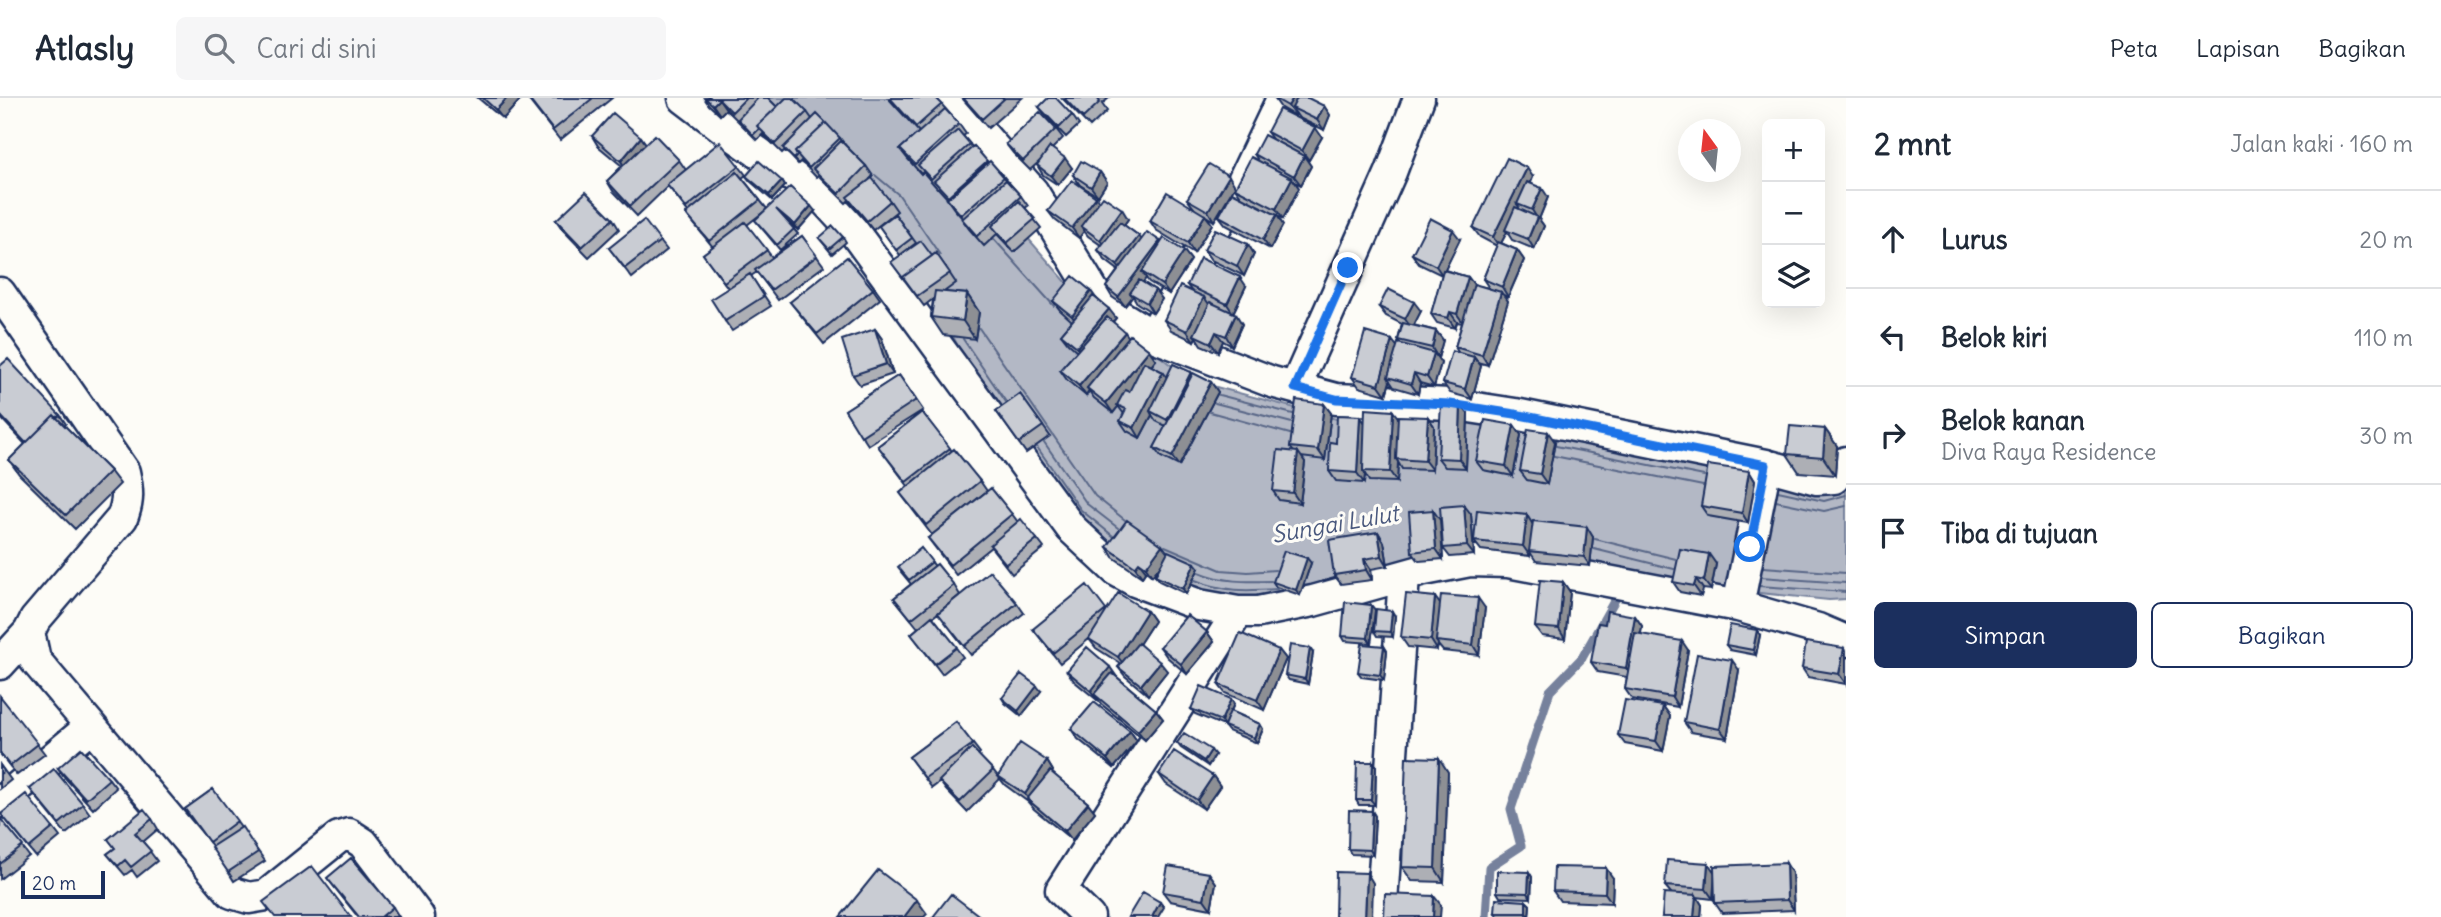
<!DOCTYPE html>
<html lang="id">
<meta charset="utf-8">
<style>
body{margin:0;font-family:Delius,sans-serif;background:#f6f6f7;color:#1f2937}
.controls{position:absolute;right:21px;top:21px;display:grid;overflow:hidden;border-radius:10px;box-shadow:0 7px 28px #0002}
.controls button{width:63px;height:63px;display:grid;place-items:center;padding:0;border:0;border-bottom:2px solid #e0e1e3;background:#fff;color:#1f2937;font:35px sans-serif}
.compass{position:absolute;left:1678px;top:21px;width:63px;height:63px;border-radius:50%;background:#fff;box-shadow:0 7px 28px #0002;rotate:345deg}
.scale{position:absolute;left:21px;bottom:18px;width:84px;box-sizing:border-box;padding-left:7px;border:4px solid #1b2f5e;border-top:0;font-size:19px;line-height:24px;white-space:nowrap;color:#1b2f5e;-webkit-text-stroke:5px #fdfcf7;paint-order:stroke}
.stop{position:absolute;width:21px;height:21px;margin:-16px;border:5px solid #1a73e8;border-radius:50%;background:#fff}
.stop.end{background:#1a73e8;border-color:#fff;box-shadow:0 2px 7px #0008}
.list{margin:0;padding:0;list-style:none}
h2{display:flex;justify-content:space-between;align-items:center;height:91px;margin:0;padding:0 28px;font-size:30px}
h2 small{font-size:23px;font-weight:400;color:#747a83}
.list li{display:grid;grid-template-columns:46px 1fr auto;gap:21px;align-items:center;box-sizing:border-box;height:98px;padding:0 28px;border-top:2px solid #e0e1e3}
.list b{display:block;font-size:26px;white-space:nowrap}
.list p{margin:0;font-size:23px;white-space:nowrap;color:#747a83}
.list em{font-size:23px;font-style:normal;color:#747a83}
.actions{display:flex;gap:14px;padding:21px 28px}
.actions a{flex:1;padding:16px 0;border:2px solid #1b2f5e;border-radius:10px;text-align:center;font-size:24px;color:#1b2f5e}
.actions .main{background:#1b2f5e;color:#fff}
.icon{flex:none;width:38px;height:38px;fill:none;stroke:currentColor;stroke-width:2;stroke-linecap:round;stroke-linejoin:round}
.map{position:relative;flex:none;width:1846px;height:819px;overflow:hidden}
header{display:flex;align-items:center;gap:42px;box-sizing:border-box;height:98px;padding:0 35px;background:#fff;border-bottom:2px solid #e0e1e3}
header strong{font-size:33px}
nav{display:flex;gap:38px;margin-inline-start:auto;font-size:24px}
.search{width:490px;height:63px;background:#f6f6f7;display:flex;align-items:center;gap:18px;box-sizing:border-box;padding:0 24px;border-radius:10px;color:#747a83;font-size:26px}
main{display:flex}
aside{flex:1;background:#fff}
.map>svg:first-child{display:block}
.water{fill:#b3b8c5;stroke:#76819c;stroke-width:2}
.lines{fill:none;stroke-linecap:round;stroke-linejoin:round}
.shore{stroke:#586687;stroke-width:2}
.stream{stroke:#76819c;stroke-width:9}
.minor-casing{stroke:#1b2f5e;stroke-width:35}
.minor{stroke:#fdfcf7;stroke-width:30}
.wall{fill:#adafb5;stroke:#1b2f5e;stroke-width:2}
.shaded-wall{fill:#8d8f94;stroke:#1b2f5e;stroke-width:2}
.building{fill:#c9ccd3;stroke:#1b2f5e;stroke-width:2}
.route{stroke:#1a73e8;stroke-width:9}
.labels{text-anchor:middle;stroke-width:6;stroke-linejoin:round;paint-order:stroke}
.water-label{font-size:23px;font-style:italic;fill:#49587d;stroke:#fdfcf7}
</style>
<header>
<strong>Atlasly</strong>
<div class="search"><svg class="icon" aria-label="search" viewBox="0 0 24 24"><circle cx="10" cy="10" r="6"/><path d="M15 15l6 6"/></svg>Cari di sini</div>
<nav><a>Peta</a><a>Lapisan</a><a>Bagikan</a></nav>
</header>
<main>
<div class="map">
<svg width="1846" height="819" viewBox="0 0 1846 819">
<rect width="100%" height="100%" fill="#fdfcf7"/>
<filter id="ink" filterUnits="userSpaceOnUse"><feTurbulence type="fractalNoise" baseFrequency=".0143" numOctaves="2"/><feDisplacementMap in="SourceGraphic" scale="14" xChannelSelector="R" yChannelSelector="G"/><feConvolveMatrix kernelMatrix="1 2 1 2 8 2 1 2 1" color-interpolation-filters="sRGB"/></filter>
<g filter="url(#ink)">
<path class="water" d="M734,0h175l28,36 130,149 123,97 154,41 146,-4 356,61v121l-17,1 -159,-16 -142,-35 -246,47 -35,2 -33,-3 -77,-32 -61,-48 -118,-169 -46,-87 -34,-48z"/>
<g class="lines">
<path class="shore" d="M875,77l24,20 41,60
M994,141l60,67
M979,230l116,168 30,24
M963,241l43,63
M1219,297l74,19
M1215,305l77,20
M1210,314l80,22
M1044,344l43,62 31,24
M1556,348l148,30
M1037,349l44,63 32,26
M1554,358l149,30
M1778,393l46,10 22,-6
M1776,403l48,10 22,-5
M1595,441l81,20
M1165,448l56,24 27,2 27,-2
M1594,451l80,20
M1763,469l83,6
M1199,474c24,10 46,10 72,9
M1761,479l85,6
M1195,482c30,12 50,11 82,9
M1759,488l87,6"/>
<path class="stream" d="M1486,819l3,-50 32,-21 -10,-37 39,-118 32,-33 35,-62 1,-8"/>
<defs>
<path id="minor" d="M684,0l46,35 91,63 33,36 217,296 46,43 18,10 64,24 39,7h20l55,-11 111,-31 46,-9 38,1 230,44 80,23 28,12
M950,0l83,94 64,105 17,15 39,24 119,46 64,17 114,5 65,10 251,51 51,14 17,-1 12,-16
M0,195l124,179c4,18 5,29 -2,46l-87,102 -6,12 6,28 197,233 17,5 18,-3 72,-58 10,-3 14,9 56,74
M1153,238l35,-64 52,-85 41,-86
M1295,290l96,-216 28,-74
M1738,508l28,-141
M0,566l29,-32
M0,704l90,-75
M1089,819l-28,-27 177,-278
M1381,819l23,-341"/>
</defs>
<use href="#minor" class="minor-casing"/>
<use href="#minor" class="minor"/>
</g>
<path class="wall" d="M478,0h44l-19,21z
M527,0h85l-52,42z
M704,0h64l9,9 30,5 5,7 28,19 7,9 19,19 7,10 -3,3 20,22 7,10 -24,19 -24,-30 -3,3 -28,-28 -2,2 -15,-16 -3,3 -13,-14 -3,3 -19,-19 -6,6 -31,-31 -6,6 -11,-10z
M888,0h48l23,26 7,10 -3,2 9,11 2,-1 14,17 16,14 17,19 7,10 -3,2 16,20 -27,24 -17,-18 -13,12 -15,-17 -7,-10h1l-9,-10 -7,-10h1l-10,-11h-1l-14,-16 -2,2 -14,-16 -7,-9 19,-17z
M962,0h60l-34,30z
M1062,0h47l-7,6 5,7 -17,16z
M1274,0l50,8 6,9 -6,15 -25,-12 -3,-4 -1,2 -14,-8z
M1039,9l33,8 7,10 -13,12 -20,-21z
M1056,31l7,9 -11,11 20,19 -14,17 -15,-10 -6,-10 4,-5 -11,10 -17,-17 -7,-9z
M1267,34l55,5 -13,23 -3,-1 5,7 -10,19 -6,-3 4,6 -16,31 -6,-3 6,9 -13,24 -44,-24 -7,-9 22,-20 -6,-8 23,-28 -4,-6 18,-15z
M592,38l49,1 5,7 33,16 7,10 53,-4 7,9 -4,3 25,31 48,2 -17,19 -15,-13 15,17 -18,16 -25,-30 11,-10 -19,15 25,32 30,-21 22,30 -46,34 -21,-28 -6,4 20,30 -39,25 -7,-10 3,-33 -25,-34 10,-7 -27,-33 2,-2 -20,-26 -31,30 -24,-25 -6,-10 15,-15 -24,-20z
M1100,74l7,10 -9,14 -18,-11 -7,-10z
M746,78l36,5 3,5 -13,14 -22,-19z
M1533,79l-2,6 17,14 -9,22 5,7 -10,23 -22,-9 -5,-8 -6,11 16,7 7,10 -16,37 -5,-2 5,6 -20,64 -11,-3 4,4 -9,33 -22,-6 -7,-10 15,-31 -3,-5 7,-24 -5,-1 -2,6 -18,-5 -6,-9 11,-39 -23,-11 -7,-10 48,-15 -15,31 23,7 6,8 15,3 -6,-9 14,-33 -17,-9 -7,-9z
M1235,88l-21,35 -8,-5 6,8 -18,29 -38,-23 -6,-9 44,-13 -7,-9z
M1096,99l3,5 29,17 -4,6 15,11 2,4 19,1 24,10 7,9 -22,34 -20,-12 -3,-4 -3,4 12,8 7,9 -9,14 -16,-10 -4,-7 -8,10 -13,-9 -6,-10 12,-17 -13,-10 -7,-10 4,-4 -14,-10 -4,-5 -5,7 -24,-18 -7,-9z
M895,116l21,29 -16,12 -21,-29z
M613,121l6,10 -30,28 -26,-27 -7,-10z
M843,139l3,5 -14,12 -13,-16z
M660,143l7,9 -35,28 -23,-30z
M1248,146l6,10 -10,22 -33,-16 -7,-10z
M936,155l20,30 -12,9 23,2 12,18 -4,27 -32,-4 -12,-18 2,-18 -9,7 -33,-44 41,-6z
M1187,187l59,1 -13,27 9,11 -10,22 -9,-5 -5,11 -17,-7 -5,-8 -2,4 -23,-11 -7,-10 28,-28z
M873,191l7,10 -56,45 -34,-42z
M1096,200l20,20 -3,4 15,15 21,13 7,10 -5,6 12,6 4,5 24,-5 2,3 18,7 7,10 -39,74 -18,-9 -7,-9 12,-22 -10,-5 -4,-6 -12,23 -13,-7 -7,-10 4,-7 -6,-8 -5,7 -19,-15 -5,-7 -3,5 -19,-16 -7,-10 17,-19 -9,-8 -7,-9 11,-13 -12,-11 -7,-9z
M1379,209l42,4 -8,14 23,6 7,9 -5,18h-1l4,5 -7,24 -14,-4 -2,11 -24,-7 -4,-6 -4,14 -27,-8 -7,-10 48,-33 -2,-4 4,-16 -16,-8z
M875,231l7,10 11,35 -33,11 -7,-10z
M0,268l60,49 6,9 -1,2 45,45 10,13 -45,45 -56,-55 -10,-14 16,-16 -25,-27z
M899,277l24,35 -55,35 -23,-35z
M1020,296l30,42 -24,17 -30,-42z
M1324,306l7,9 -6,47 -24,-3 4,5 -5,41 -21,-3 -6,-9 21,-39 -4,-5z
M922,314l30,39 28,30 7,10 -55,44 -32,-42 8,-7 -30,-40z
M1468,316l-2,54 -21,-1 -7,-9z
M1398,319h30l6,9 -2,44 -30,-1 -4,-7 -1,20 -28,-1 -4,-7 -1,9 -28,-2 -7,-10 7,-28 29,-21z
M1514,327l7,10 -8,41 -30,-6 -7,-9z
M1825,331l12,17 -2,29 -36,-3 -12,-18z
M1555,344l-8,42 -20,-4 -7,-9z
M1749,373l6,10 -7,42 -40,-7 -7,-10z
M1012,416l6,8 19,17 7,9 -32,26 -21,-27 -35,28 -28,-37z
M1471,416l3,41 -24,2 -7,-9z
M1440,422l3,39 -24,2 -7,-9z
M1532,425l61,14 -3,29 -54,-5 -6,-9v4l-49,-6 -7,-9z
M1378,434l6,10 4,24 -17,3 1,11 -31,4 -7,-9z
M1107,449l60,5 32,16 -13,26 -27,-13 -4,-5 6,-11 -9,11 -6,-5 -4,6 -29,-20z
M921,450l13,17 20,20 6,10 -27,22 30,40 -21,17 -31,-40 7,-6 -24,-30 17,-14 -10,-12z
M1311,465l-11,32 -24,-8 -3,-5z
M1716,466l-5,26 -8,-1 -2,7 -21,-4 -7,-10z
M1563,484l7,10 -5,47 -23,-3 -7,-9z
M1017,505l7,10 -53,42 -33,-42z
M1440,506l45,4 -6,47 -36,-4 -5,-6 -1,5 -29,-3 -7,-10z
M1371,507l4,5 -4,33 -26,-2 -3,-5z
M1107,513h40l7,10 -15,23 28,27 -19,24 -23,-19 -7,-9 3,-3 -25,-16 -7,-9 -29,24 -27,-34z
M1395,518l-2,21 -16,-1 -3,-5z
M1635,518l7,10 -1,8 47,16 -10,57 -46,-8 -7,-10 2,-12 -29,-5 -7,-10 14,-38z
M1207,534l7,10 -27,32 -20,-17 -7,-10z
M1760,537l-4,20 -26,-5 -4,-5z
M1384,548l3,5 -3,29 -22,-3 -4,-5z
M1844,550l2,36 -38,-7 -6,-9z
M1279,552l7,9 -22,51 -39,-17 -7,-9z
M1313,555l-5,31 -19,-4 -4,-5z
M1739,572l-12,68 -36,-6 -7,-10z
M1067,573l50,6 39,33 7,9 -18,21 -44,-36 -3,-5 -1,1 -23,-19z
M1041,593l-20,25 -16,-13 -3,-5z
M0,598l45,58 -28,21 -17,-21z
M1231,601l3,5 -3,7 29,13 3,5 -6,14 -29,-12 -4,-5 -29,-12 -4,-5z
M1663,608l7,10 -7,35 -38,-7 -7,-9z
M956,624l24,31 -2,2 15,15 7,9 -33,33 -21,-22 -6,-8 -8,6 -23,-31z
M1071,631l59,2 7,10 -23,27 -36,-29z
M1177,645l38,12 -7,11 -27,-18z
M1047,663l6,10 -1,2 36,30 7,9 -23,28 -38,-31 -6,-7 -23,-17 -7,-9z
M0,667l11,15 -11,9z
M1376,669l-1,38h-16l-3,-5z
M58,670l51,11 7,9 -23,21 -28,-31z
M1448,674l-4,110 -32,-1 -10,-14z
M1159,676l54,2 7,10 -16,23 -38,-25z
M30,691l53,15 7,10 -24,20z
M213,691l52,72 -31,20 -22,-35 -27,-37z
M1372,713l3,5 -2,39 -22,-1 -3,-5z
M1,716l52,14 7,9 -24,20z
M0,720l29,38 -29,23z
M152,721l6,10 -15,13 14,19 -20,16 -5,-7 -7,5 -18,-21 8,-6 -7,-9z
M1529,774l3,5 -1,21 -31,-1 -3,-5z
M1714,774l78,1 2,37 -72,3 -7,-10 -1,-22 -1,18 -16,-2 5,8 -1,12h-39l9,-24 -6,-7z
M1209,775l7,10 -5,26 -41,-8 -7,-9z
M327,780l66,29 6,10h-41z
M1613,780l-1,25 -52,-2 -7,-10z
M1526,803l4,4 -1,12h-30l-4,-4z"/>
<path class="shaded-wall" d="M507,0h15l-19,21 -7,-9z
M1293,0h12l-13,10 4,6 -1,2 -7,-10z
M719,1l7,10 -6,6 -7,-10z
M1324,8l6,9 -6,15 -7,-10z
M1315,29l7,10 -13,23 -7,-9z
M641,39l7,10 -21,24 -6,-10z
M1304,58l7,10 -10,19 -7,-9z
M1065,60l7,10 -14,17 -7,-9z
M1527,70l6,9 -13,28 -3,-1 2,3 -12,24 -2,-1 2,2 -8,15 -6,-10z
M1100,74l7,10 -9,14 -7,-9z
M1229,78l6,10 -21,35 -6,-10z
M1292,80l7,10 -16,31 -7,-10z
M782,83l3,5 -13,14 -3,-5z
M1542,90l6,9 -9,22 5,7 -10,23 -6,-10 9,-21 -5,-8z
M1096,99l6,10 -21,19 3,5 -5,7 -7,-10z
M811,108l4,5 -17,19 -3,-5z
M1122,111l6,10 -21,30 -7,-9z
M1205,117l7,9 -18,29 -6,-10z
M1277,117l6,10 -13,24 -7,-9z
M1453,132l7,9 -18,36 -6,-9z
M1139,138l7,10 -22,28 -7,-9z
M1160,143l7,10 -25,21 4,6 -12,17 -4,-2 3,3 -8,10 -7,-9z
M1248,146l6,10 -10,22 -7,-10z
M1517,152l7,10 -16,37 -6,-10z
M1184,153l7,9 -22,34 -7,-9z
M1240,179l6,9 -13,27 -6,-9z
M1468,179l7,9 -11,38 -7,-10z
M1155,192l7,9 -9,14 -6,-10z
M1091,193l7,10 -19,25 -7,-10z
M1501,194l7,9 -20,64 -6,-10z
M967,196l12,18 -4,27 -12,-18z
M1204,199l7,10 -17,28 2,2 -2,4 -7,-10z
M1414,204l7,9 -9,18 -7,-10z
M1109,211l7,9 -33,38 -6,-9z
M1450,214l7,10 -2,6 -7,-10z
M1236,216l6,10 -10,22 -6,-10z
M875,231l7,10 11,35 -7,-10z
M1436,233l7,9 -5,18 -6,-10z
M1125,234l7,10 -45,46 2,3 -3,5 -7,-10z
M1216,234l7,9 -5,11 -7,-9z
M1392,242l7,9 -11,28 2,4 -4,14 -7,-10z
M1149,252l7,10 -43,53 -7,-10z
M1434,255l7,10 -7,24 -7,-10z
M1474,259l7,9 -9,33 -7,-10z
M1163,274l7,10 -20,29 2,4 -12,23 -6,-10z
M1191,274l6,10 -23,47 -7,-9z
M1414,275l6,10 -2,11 -7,-10z
M1211,284l7,10 -39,74 -7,-9z
M1324,306l7,9 -6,47 -7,-10z
M1461,306l7,10 -2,54 -7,-9z
M1393,313l7,9 -4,39 2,3 -1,20 -7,-10z
M1360,318l7,10 -4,45 2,3 -1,9 -7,-10z
M1428,319l6,9 -2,44 -7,-9z
M1514,327l7,10 -8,41 -7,-10z
M1825,331l12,17 -2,29 -12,-18z
M1548,334l7,10 -8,42 -7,-10z
M1298,354l7,10 -5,41 -7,-10z
M1749,373l6,10 -7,42 -6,-10z
M1464,407l7,9 3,41 -7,-9z
M1433,412l7,10 3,39 -7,-10z
M1527,417l6,10 -3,31 -7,-10z
M1587,429l6,10 -3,29 -6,-9z
M1378,434l6,10 4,24 -6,-10z
M1162,447l7,9 -17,22 -6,-9z
M1709,456l7,10 -5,26 -7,-9z
M1307,460l4,5 -11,32 -4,-5z
M1364,461l7,10 1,11 -6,-10z
M1139,464l7,9 -4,6 -7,-10z
M1195,465l4,5 -13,26 -3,-5z
M1696,481l7,10 -2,7 -7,-10z
M1563,484l7,10 -5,47 -6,-10z
M1435,499l7,10 -6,34 2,3 -1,6 -6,-10z
M1478,500l7,10 -6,47 -6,-10z
M1371,507l4,5 -4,33 -3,-5z
M1147,513l7,10 -29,45 -7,-9z
M1392,513l3,5 -2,21 -3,-5z
M1635,518l7,10 -9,52 -7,-10z
M1757,532l3,5 -4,20 -3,-5z
M1207,534l7,10 -27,32 -6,-10z
M1682,543l6,9 -10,57 -6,-10z
M1384,548l3,5 -3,29 -4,-5z
M1310,550l3,5 -5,31 -3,-5z
M1844,550l2,3v33l-7,-10z
M1279,552l7,9 -22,51 -7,-10z
M1732,562l7,10 -12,68 -7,-9z
M1160,564l7,9 -19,24 -7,-10z
M1110,569l7,10 -23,17 4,5 -1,1 -6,-9z
M1037,588l4,5 -20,25 -3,-5z
M1231,601l3,5 -10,22 -3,-5z
M1663,608l7,10 -7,35 -7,-10z
M1156,612l7,9 -18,21 -7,-9z
M1260,626l3,5 -6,14 -3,-5z
M1130,633l7,10 -23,27 -7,-9z
M1211,652l4,5 -7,11 -4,-5z
M1439,660l9,14 -4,110 -9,-14z
M1047,663l6,10 -22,32 -6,-9z
M1373,664l3,5 -1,38 -4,-5z
M1213,678l7,10 -16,23 -7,-9z
M1088,705l7,9 -23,28 -7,-9z
M1372,713l3,5 -2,39 -3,-5z
M1708,765l7,10 -2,26 -7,-10z
M1786,765l6,10 2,37 -7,-10z
M1606,770l7,10 -1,25 -7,-10z
M1529,774l3,5 -1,21 -3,-5z
M1209,775l7,10 -5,26 -7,-10z
M1367,775l6,10 -1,34h-7z
M1696,797l6,10 -1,12h-7z
M1434,798l7,9 -1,12h-7z
M917,802l10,14 -3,3h-20z
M1526,803l4,4 -1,12 -3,-4z
M1160,804l4,5 -6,10h-6z"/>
<path class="building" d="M483,0h24l-11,12z
M528,0h65l-40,32z
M705,0h41l-14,14 -13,-13 -6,6z
M758,0h10l9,9 -20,19 2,3 -6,6 -15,-16z
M786,0h7l14,14 -32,32 -18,-18z
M890,0h46l6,6 -26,23z
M965,0h40l-23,21 -18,-20z
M1048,0h8l16,17 -13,13 -20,-21z
M1064,0h33l3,4 -17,16z
M1274,0h19l-5,8z
M1297,0h11l16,8 -7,14 -25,-12z
M945,11l14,15 -44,40 -15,-15z
M1279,11l36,18 -13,24 -35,-19z
M1040,14l16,17 -33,32 -17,-17z
M613,15l28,24 -20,24 -29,-25z
M817,16l9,9 -31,29 2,4 -3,3 -11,-11z
M826,25l14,15 -31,30 -14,-16z
M958,32l12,14 -39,35 -13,-14z
M655,37l24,25 -49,46 -23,-25z
M1264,37l40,21 -10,20 -40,-22z
M841,43l25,25 -27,28 -26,-25z
M720,44l19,24 -53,42 -19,-23z
M974,48l13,15 -39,35 -14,-15z
M1050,49l15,11 -14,18 -14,-11z
M1251,59l41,21 -16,31 -41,-21z
M1507,60l20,10 -34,69 -20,-9z
M759,63l23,20 -13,14 -23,-19z
M990,63l14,16 -43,38 -14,-16z
M1081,63l19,11 -9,15 -18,-12z
M1209,66l20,12 -21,35 -21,-12z
M737,74l23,28 -51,41 -23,-27z
M872,80l18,23 -23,20 -20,-24z
M1006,82l15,16 -44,40 -15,-17z
M1072,82l24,17 -24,31 -24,-17z
M1527,84l15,6 -10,22 -15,-6z
M790,89l21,19 -16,19 -19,-16 18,20 -17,16 -22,-25z
M586,94l27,27 -31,28 -26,-27z
M1167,94l38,23 -17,28 -38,-22z
M1232,94l45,23 -14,25 -44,-24z
M1103,98l19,13 -22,31 -19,-14z
M1019,103l16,18 -28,24 -15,-17z
M1515,109l22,10 -9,22 -23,-9z
M895,116l17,24 -16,12 -17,-24z
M1430,120l23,12 -17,36 -24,-12z
M644,122l16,21 -35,27 -16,-20z
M745,124l22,28 -43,32 -21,-28z
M1120,124l19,14 -22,29 -19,-15z
M833,128l10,11 -14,12 -10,-11z
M1215,131l33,15 -11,22 -33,-16z
M1147,134l13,9 -42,56 -12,-10z
M802,138l15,20 -46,34 -16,-20z
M1164,140l20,13 -22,34 -20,-13z
M921,143l11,15 -29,21v1l-12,-16z
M1498,144l19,8 -15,37 -19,-8z
M936,155l14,20 -33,23 -14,-19z
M847,159l26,32 -56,45 -27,-32z
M1200,160l40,19 -13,27 -40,-19z
M1443,172l25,7 -11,37 -7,-2 -2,6 -17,-4z
M750,176l14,22 -39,25 -14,-22z
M1073,178l18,15 -19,25 -19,-15z
M1139,182l16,10 -8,13 -17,-10z
M1474,186l27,8 -19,63 -27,-8z
M1180,188l24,11 -17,34 -23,-11z
M1388,191l26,13 -9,17 -26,-12z
M935,193l32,3 -4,27 -32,-4z
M1093,198l16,13 -32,38 -16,-13z
M1210,204l26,12 -10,22 -10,-4 -5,11 -17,-8z
M1107,219l18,15 -46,54 -19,-16z
M1403,225l33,8 -4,17 -34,-8z
M875,231l11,35 -33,11 -11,-35z
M1365,234l27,8 -13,45 -27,-8z
M1130,237l19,15 -43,53 -19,-15z
M1398,245l36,10 -7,24 -13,-4 -3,11 -23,-7z
M1452,253l22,6 -9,32 -22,-6z
M8,261l52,56 -4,3 -2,-3 -28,28 -26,-28v-49z
M1144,264l19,10 -29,56 -14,-7 6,-12 -9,-4 8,-15 4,2z
M1173,266l18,8 -24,48 -17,-9z
M1193,275l18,9 -39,75 -18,-9z
M899,277l17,25 -55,36 -16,-26z
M1020,296l23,32 -24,17 -23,-32z
M1296,302l28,4 -6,46 -28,-3z
M1441,305l20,1 -2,55 -21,-1z
M1365,311l28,2 -3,61 -27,-1z
M922,314l28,36 -44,34 -28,-36z
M54,317l56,56 -44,44 -57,-55z
M1337,317l23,1 -3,57 -28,-2 1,-29 6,1z
M1398,318l30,1 -3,44 -29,-2z
M1485,322l29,5 -8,41 -30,-5z
M1790,328l35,3 -2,28 -36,-3z
M1528,331l20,3 -8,42 -20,-3z
M954,351l26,32 -54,44 -26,-32z
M1278,352l20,2 -5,41 -20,-2z
M1708,367l41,6 -7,42 -41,-7z
M991,390l21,26 -62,51 -22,-27z
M1464,407l3,41 -24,2 -3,-41z
M1433,412l3,39 -24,3 -3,-40z
M1477,412l50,5 -4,31 -49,-5z
M1021,421l16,20 -31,25 -16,-19z
M1127,422l35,25 -16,22 -7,-5 -4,5 -28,-20z
M1533,423l54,6 -3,30 -55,-6z
M1378,434l4,24 -18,3 2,11 -32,5 -5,-35z
M921,450l11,14 -23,18 -11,-13z
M1680,451l29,5 -5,27 -8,-2 -2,7 -21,-4z
M1168,453l27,12 -12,26 -28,-13z
M1284,453l23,7 -11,32 -23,-8z
M937,466l17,21 -43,34 -17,-21z
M990,473l27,32 -53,43 -26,-33z
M1540,482l23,2 -4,47 -24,-2z
M1087,487l19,25 -53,43 -20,-24z
M1118,495l29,18 -29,46 -29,-18z
M1406,496l29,3 -4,43 -30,-3z
M1441,497l37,3 -5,47 -37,-4z
M1345,504l26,3 -3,33 -26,-2z
M1376,511l16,2 -2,21 -16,-1z
M1607,513l28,5 -9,52 -35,-6 7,-39 7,1z
M1187,517l20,17 -26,32 -21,-17z
M932,518l25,31 -22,17 -24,-30z
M1730,527l27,5 -4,20 -27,-5z
M1240,535l39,17 -22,50 -39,-16z
M1635,535l47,8 -10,56 -47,-8z
M1806,544l38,6 -5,26 -37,-6z
M1138,545l22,19 -19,23 -23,-18z
M1362,546l22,2 -4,29 -22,-3z
M1290,547l20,3 -5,31 -20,-4z
M1087,549l23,20 -19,24 -24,-20z
M1697,556l35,6 -12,69 -36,-7z
M1112,575l44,37 -18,21 -44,-37z
M1021,576l16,12 -19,25 -16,-13z
M1201,588l30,13 -10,22 -30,-12z
M0,598l38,48 -28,22 -10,-13z
M1625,602l38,6 -7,35 -38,-6z
M1094,604l36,29 -23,28 -36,-30z
M1230,613l30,13 -6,14 -30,-12z
M956,624l17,22 -48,34 -16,-21z
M1184,635l27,17 -7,11 -27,-18z
M1020,645l27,18 -22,33 -27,-18z
M81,650l28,31 -23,20 -28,-31z
M972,650l21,22 -33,32 -21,-21z
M1174,653l39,25 -16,24 -38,-26z
M1406,659l33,1 -4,110 -33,-1z
M1357,664h16l-2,38h-15z
M0,667l4,6 -4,3z
M54,671l29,35 -24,20 -29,-35z
M1050,673l38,32 -23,28 -38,-32z
M213,691l24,32 -28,21 -24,-33z
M26,696l27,34 -24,20 -28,-34z
M144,711l8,10 -17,14 16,18 -20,16 -6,-7 -7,6 -11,-12 8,-6 -7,-9z
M1349,712l23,1 -2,39 -22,-1z
M0,720l23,28 -23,18z
M242,729l16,25 -30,20 -17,-25z
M351,760l42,49 -12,10h-22l-32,-39z
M1667,762l41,3 -2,26 -41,-3z
M1786,765l1,37 -72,3 -1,-37z
M312,768l39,51h-76l-12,-15z
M1168,768l41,7 -5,26 -41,-7z
M1554,769l52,1 -1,25 -52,-2z
M878,772l39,30 -13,17h-64z
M1497,773l32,1 -1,21 -31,-1z
M1336,774l31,1 -2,44h-30z
M1143,794l17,10 -8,15h-24z
M1664,795l32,2 -2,22h-32z
M951,796l30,23h-48z
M1385,796l49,2 -1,21h-49z
M1496,801l30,2v12h-31z"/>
</g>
<g class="lines" filter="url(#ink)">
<path class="route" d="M1348,170l-53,120 41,11 114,5 65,10 251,51 -16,82"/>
</g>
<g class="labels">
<g class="water-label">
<text transform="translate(1335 426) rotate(-10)" y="8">Sungai Lulut</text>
</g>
</g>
</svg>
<div class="controls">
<button>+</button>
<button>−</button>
<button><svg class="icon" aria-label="layers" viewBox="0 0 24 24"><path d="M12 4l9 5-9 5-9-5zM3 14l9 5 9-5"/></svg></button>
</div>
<svg class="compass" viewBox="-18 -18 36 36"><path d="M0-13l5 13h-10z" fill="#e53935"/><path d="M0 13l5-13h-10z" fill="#747a83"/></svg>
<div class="scale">20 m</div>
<div class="stop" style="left:1750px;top:449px"></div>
<div class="stop end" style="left:1348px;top:170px"></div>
</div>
<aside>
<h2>2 mnt<small>Jalan kaki · 160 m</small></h2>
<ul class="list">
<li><svg class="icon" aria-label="ahead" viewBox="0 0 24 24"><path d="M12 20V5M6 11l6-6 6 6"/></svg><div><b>Lurus</b></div><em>20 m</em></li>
<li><svg class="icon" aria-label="left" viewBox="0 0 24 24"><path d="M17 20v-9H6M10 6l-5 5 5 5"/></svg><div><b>Belok kiri</b></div><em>110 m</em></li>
<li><svg class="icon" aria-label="right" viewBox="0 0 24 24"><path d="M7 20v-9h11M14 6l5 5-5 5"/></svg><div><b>Belok kanan</b><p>Diva Raya Residence</p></div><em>30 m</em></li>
<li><svg class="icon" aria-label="arrive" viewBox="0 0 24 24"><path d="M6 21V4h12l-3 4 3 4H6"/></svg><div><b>Tiba di tujuan</b></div></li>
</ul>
<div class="actions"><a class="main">Simpan</a><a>Bagikan</a></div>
</aside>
</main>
